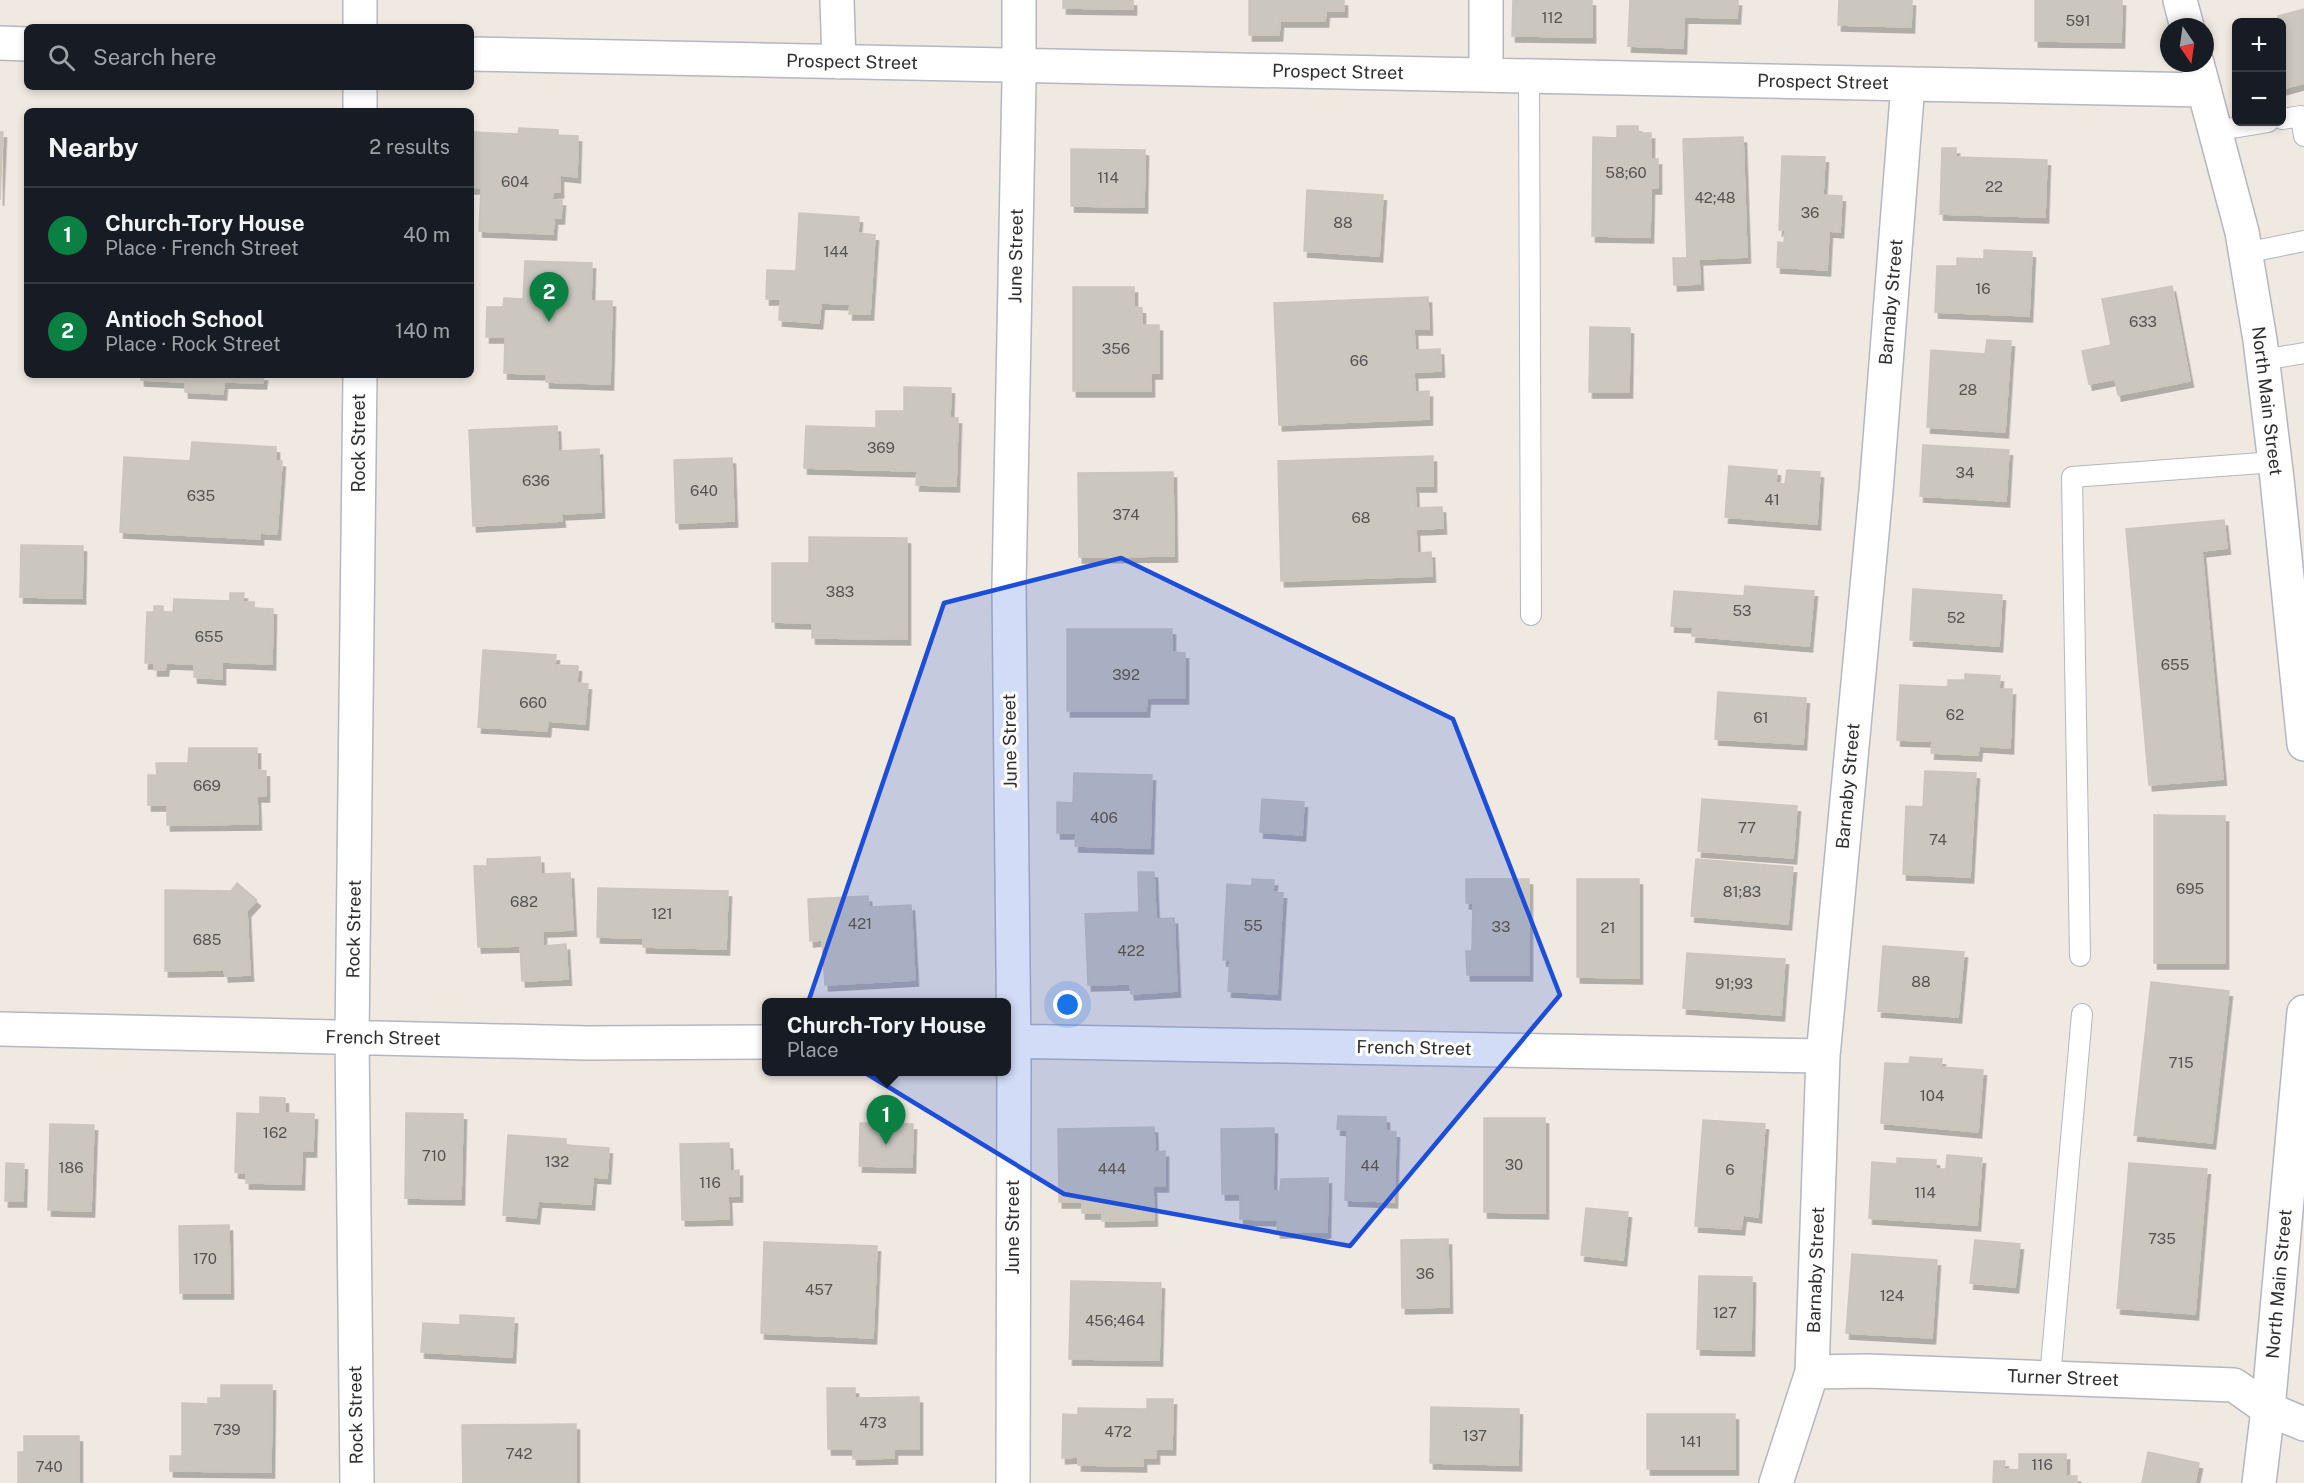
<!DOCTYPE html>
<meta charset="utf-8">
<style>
body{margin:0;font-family:"Public Sans",sans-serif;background:#20242c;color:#f1f3f6}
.controls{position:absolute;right:18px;top:18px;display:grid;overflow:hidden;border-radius:9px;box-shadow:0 3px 9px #0003}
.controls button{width:54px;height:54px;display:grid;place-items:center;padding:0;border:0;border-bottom:2px solid #363941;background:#171b24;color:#f1f3f6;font:30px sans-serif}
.compass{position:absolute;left:2160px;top:18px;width:54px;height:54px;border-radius:50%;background:#171b24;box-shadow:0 3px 9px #0003;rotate:167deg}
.you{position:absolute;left:1068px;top:1005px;width:21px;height:21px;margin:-15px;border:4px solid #fff;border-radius:50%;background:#1a73e8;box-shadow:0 0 0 9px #1a73e833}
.badge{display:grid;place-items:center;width:39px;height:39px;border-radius:50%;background:#0b8043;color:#fff;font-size:20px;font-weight:700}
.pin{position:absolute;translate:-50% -50px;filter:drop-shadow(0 2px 3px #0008)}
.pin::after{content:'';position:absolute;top:32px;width:21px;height:18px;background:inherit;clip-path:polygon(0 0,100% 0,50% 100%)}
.popup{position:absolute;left:762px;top:998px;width:249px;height:78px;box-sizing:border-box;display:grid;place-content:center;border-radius:9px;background:#171b24;filter:drop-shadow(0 2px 4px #0005);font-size:20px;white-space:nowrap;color:#9ea1a6}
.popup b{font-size:22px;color:#f1f3f6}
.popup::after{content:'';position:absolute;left:50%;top:100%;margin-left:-12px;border:12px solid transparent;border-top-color:#171b24}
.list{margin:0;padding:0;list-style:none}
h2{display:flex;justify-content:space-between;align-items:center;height:78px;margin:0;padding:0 24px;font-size:26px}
h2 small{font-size:20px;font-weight:400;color:#9ea1a6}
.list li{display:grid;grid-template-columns:39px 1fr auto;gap:18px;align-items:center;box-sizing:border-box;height:96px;padding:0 24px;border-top:2px solid #363941}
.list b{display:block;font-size:22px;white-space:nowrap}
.list p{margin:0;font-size:20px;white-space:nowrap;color:#9ea1a6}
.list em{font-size:20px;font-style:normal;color:#9ea1a6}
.icon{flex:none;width:33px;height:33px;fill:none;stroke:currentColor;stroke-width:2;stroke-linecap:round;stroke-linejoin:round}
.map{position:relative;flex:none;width:2304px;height:1483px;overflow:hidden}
.search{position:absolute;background:#171b24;box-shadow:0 3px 9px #0003;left:24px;top:24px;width:450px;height:66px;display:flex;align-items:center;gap:15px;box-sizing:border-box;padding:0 21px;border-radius:9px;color:#9ea1a6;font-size:22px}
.panel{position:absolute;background:#171b24;box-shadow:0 3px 9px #0003;left:24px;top:108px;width:450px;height:270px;border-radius:9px}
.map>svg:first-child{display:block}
.building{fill:#cbc7bf;stroke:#cbc5ba;stroke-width:1.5;filter:url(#shadow)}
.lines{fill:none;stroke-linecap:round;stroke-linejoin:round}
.service-casing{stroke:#b4b7c1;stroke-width:22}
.minor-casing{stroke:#b4b7c1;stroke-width:36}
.secondary-casing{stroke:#b4b7c1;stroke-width:36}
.service{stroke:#fff;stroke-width:20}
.minor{stroke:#fff;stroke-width:33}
.secondary{stroke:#fff;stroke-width:33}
.marked{fill:#1d4ed8;fill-opacity:0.2;stroke:#1d4ed8;stroke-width:4.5;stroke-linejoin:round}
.labels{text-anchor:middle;stroke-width:6;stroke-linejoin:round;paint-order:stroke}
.number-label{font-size:15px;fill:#555452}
.street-label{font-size:18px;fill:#2e2e2e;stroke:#fff}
</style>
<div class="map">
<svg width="2304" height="1483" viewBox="0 0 2304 1483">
<defs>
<filter id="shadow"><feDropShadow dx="3.5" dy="6" stdDeviation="0" flood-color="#0004"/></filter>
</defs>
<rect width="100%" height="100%" fill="#efe9e1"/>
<path class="building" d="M1063,0h70v9l-70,-1z
M1249,0h95v11h-18l-1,10h-45l-1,14h-30z
M1513,0h79v37l-80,-1z
M1630,0h108l-1,18 -53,-1 -1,31 -55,-2z
M1839,0h73l-1,27 -73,-2z
M2035,0h87l-1,42 -86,-1z
M2304,9v74l-22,6v-67h-3l-1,-6z
M1617,126h21v7h13v26h7v29h-7l-1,49 -58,-1 1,-99 24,1z
M519,128l39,2v5l20,1 -1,41 -17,-2v17h-7l-1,8h10l-1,18h-7l-1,16 -74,-3 2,-43h-10v-28h2l1,-28 44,2z
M0,132h3l-3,68z
M1743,137l4,120 -48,2 1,25 -26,1 -1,-27h14l-4,-119z
M1942,148h14v9l91,3 -2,57 -105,-3z
M1071,149l74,1 -1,57 -73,-1z
M1782,156l43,1 -2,38 19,1 -2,36 -11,-1 -2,39 -50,-3 1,-25 6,1 1,-13h-6z
M1307,190l76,5 -4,61 -75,-5z
M799,213l60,4 -1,16 17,2 -5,79h-21l1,-10 -29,-1 -2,20 -40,-3 1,-21h-14l1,-29 29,1z
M1984,250l48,2 -3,64 -94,-4 2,-46h20v-8l27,1z
M525,261l67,2 -1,38h21l-2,83 -64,-2v-8l-42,-1 1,-36h-19l1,-30h16l1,-9 19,1z
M2172,286l18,95 -72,14 -3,-16 -26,5 -7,-33 29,-6 -9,-46z
M1073,287h61v20l8,1v17h17v48h-8v18h-78z
M1428,297l1,32h-15l1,21 25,-1 1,22 -27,1 1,20 14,-1v28l-150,6 -5,-122z
M1590,327l40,1 -1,64h-40z
M1987,340l24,1 -6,91 -78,-5 4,-77 54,4z
M141,375h123l-1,8 -39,-1 -1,12 -38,-2v-10l-44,-2z
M904,387l47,1 -1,30h8l-2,68 -40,-1 1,-14 -113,-3 2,-42 70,2v-17h28z
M557,426l1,25 41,-2 2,63 -40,2 1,7 -89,5 -4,-96z
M192,442l84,5v14h6l-5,73 -17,-1v6l-140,-7 4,-75 66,4z
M1923,445l86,5 -3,51 -86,-5z
M1433,456v30h-18l1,22 26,-1 1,21 -27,1 1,24 14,-1 1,24 -151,5 -3,-120z
M732,458l2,63 -58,2 -2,-63z
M1729,466l48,4 -1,13 9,1 2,-14 33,2 -3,52 -92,-7z
M1173,472l1,84 -95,1 -1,-84z
M2224,520l3,28 -25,3 21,228 -74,6 -23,-256z
M809,537l98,1v101l-95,-1v-15l-40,-1v-59h37z
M21,545l62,1 -1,52 -62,-1z
M1745,586l69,5 -5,55 -117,-10 1,-9 -22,-1 3,-35 70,5z
M1913,589l89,6 -3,51 -89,-6z
M230,593h14l-1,9h11v6l19,1 -1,55 -50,-2v17l-28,-2v-13l-28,-1 -1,7h-11v-7h-9l2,-51h7v-6h9v6h10l1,-13 56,2z
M1067,629h105v23l13,1v45h-38l-1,13h-79z
M483,650l73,5 -1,10 23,1 -1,17 11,1 -3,40 -37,-3 -1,10 -69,-4z
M1965,674l35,2 -1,13h13l-2,59 -31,-2 -1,9 -47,-2 1,-12 -35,-1 3,-55 48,2v-7h17z
M1718,692l88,6 -3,46 -88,-5z
M189,748h68v22l9,1v25h-9l1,28 -91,1v-20h-19v-30h9l-1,-12h32z
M1925,771l51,2 -6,104 -67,-3 3,-68 17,1z
M1074,773l78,2 -2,73 -75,-2 1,-13h-19v-31l16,1z
M1262,799l42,3 -2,33 -42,-3z
M1702,799l95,7 -4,52 -95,-7z
M2154,815l71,1v147h-71z
M540,857l1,17 29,-1 3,57 -30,1v15l23,-2 2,35 -46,2 -2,-35 -42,1 -4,-81h13v-7z
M1696,859l97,8 -5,57 -97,-8z
M1138,872h16l2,47 18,-1 3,73 -46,3 -1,-10 -42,1 -3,-71 54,-2z
M1252,879l22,1 -1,12 10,1 -6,101 -49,-3 2,-31h-7l4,-76 25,2z
M1466,879h63v96h-62l-1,-24h6l1,-48h-7z
M1577,879h62v99l-62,-1z
M237,883l20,17 -10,11 3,64 -25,1 -1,-6 -59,1v-81l66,1z
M598,888l130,3 -2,58 -83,-2v-9l-46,-1z
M868,896l1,11 42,-2 4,75 -90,5 -3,-45 -12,1 -2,-42z
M1883,946l81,6 -6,65 -80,-6z
M1687,953l98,6 -4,56 -98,-7z
M2151,982l78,9 -17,152 -78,-8z
M1910,1057l32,2 -1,8 42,3 -5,62 -97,-9 4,-60 24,1z
M260,1097l25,1v15l29,1 -1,37h-11l-1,33 -55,-1v-10l-11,-1 2,-59 23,1z
M406,1113l57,1 -2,85 -56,-1z
M1338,1116l48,1v14l10,1 -2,70 -49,-2 2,-70 -10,-1z
M1484,1118h61v95l-61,-1z
M1703,1120l62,4 -7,93 -15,-2 -2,14 -46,-3z
M860,1123l53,1 -1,43 -53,-1z
M50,1124l44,1 -3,86 -43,-1z
M1154,1127l1,25 10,-1v35h-12l1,34 -52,1v-8h-20v-11h-23l-1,-73z
M1274,1128l-1,63h7l1,-12 47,-1 -1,54h-50l1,-12 -38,-1v-25h-18l-1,-65z
M508,1135l58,4v6l43,3 -2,30 -14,-1 -2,27 -53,-3 -2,17 -33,-3z
M729,1143l1,28 9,-1v26h-11l1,23 -47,1 -2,-76z
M1947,1155l35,3 -5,67 -108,-7 3,-56 25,2v-6l39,2v9h10z
M6,1163l18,1 -1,37h-18z
M2129,1163l78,6 -12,145 -78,-6z
M1586,1208l42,4 -5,48 -42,-5z
M229,1225l1,68h-50l-1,-67z
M1448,1239l1,68 -47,1 -1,-68z
M1975,1240l45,4 -5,43 -45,-4z
M764,1242l113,4 -4,92 -112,-5z
M1852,1254l85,6 -5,78 -86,-5z
M1699,1276l53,1 -1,73 -54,-1z
M1071,1281l90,2 -2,77 -90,-1z
M460,1315l54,3 -2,39 -91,-5 2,-29 37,2z
M221,1385h51l-1,87 -101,-1v-15h12v-53l26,1v-6h13z
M827,1388h28v10l64,-1v52h-25v9l-41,1v-10h-25z
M1147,1399h26l-1,50h-16v9h-13v8l-65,-1v-8l-16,1 1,-44 15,1v-7l69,1z
M1431,1407l88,2 -1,56 -88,-2z
M1647,1414h88v55h-88z
M576,1424v59h-113l-1,-58z
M24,1436h55v47h-61v-31h6z
M2148,1452l51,11 -4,20h-53z
M2019,1454h47v22h11v7h-84l1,-22h11l-1,8 15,1z"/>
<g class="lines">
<defs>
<path id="service" d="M1529,76l2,539
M2282,119l19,-3 3,20
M2215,131l53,-9
M2245,253l59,-12
M2263,360l41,-7
M2080,956l-8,-479 203,-15
M2050,1378l32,-364"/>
<path id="minor" d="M360,0v27
M837,0l2,62
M0,43l27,1
M471,54l1733,36
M1486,75v-75
M360,111v-24
M0,1029l587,14 179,-1
M1006,1041l817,15
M1812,1372l55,-1 367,14 34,24 36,15
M357,1483l-5,-446 8,-662
M1013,1483l1,-424 -5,-472 10,-507v-80
M1776,1483l36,-111 11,-316 53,-565 32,-407"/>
<path id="secondary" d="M2180,0l7,27
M2197,63l45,169 18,108 17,139 27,265
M2259,1483l9,-74 36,-397"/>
</defs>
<use href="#service" class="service-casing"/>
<use href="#minor" class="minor-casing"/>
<use href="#secondary" class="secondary-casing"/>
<use href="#service" class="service"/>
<use href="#minor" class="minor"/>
<use href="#secondary" class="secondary"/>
</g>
<path class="marked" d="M1121,558l332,161 107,276 -210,251 -286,-52 -266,-162 146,-429z"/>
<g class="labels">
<g class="number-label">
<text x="1552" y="23">112</text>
<text x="2078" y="26">591</text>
<text x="1626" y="178">58;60</text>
<text x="1108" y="183">114</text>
<text x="515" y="187">604</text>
<text x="1994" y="192">22</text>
<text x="1715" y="203">42;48</text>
<text x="1810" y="218">36</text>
<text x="1343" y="228">88</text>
<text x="836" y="257">144</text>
<text x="1983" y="294">16</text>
<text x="2143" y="327">633</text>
<text x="1116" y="354">356</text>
<text x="1359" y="366">66</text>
<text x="1968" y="395">28</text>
<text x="881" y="453">369</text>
<text x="1965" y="478">34</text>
<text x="536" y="486">636</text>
<text x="704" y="496">640</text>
<text x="201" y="501">635</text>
<text x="1772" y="505">41</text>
<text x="1126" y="520">374</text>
<text x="1361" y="523">68</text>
<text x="840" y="597">383</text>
<text x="1742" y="616">53</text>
<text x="1956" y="623">52</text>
<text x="209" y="642">655</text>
<text x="2175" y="670">655</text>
<text x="1126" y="680">392</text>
<text x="533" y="708">660</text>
<text x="1955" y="720">62</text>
<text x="1761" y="723">61</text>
<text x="207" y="791">669</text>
<text x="1104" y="823">406</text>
<text x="1747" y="833">77</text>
<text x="1938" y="845">74</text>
<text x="2190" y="894">695</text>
<text x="1742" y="897">81;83</text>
<text x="524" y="907">682</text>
<text x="662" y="919">121</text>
<text x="860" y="929">421</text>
<text x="1253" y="931">55</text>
<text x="1501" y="932">33</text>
<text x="1608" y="933">21</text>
<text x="207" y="945">685</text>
<text x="1131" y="956">422</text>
<text x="1921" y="987">88</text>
<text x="1734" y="989">91;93</text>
<text x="2181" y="1068">715</text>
<text x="1932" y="1101">104</text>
<text x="275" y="1138">162</text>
<text x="434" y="1161">710</text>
<text x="557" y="1167">132</text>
<text x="1514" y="1170">30</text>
<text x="1370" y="1171">44</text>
<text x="71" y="1173">186</text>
<text x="1112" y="1174">444</text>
<text x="1730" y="1175">6</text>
<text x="710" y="1188">116</text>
<text x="1925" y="1198">114</text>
<text x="2162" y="1244">735</text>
<text x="205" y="1264">170</text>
<text x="1425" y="1279">36</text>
<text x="819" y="1295">457</text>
<text x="1892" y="1301">124</text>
<text x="1725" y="1318">127</text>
<text x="1115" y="1326">456;464</text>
<text x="873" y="1428">473</text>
<text x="227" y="1435">739</text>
<text x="1118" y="1437">472</text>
<text x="1475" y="1441">137</text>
<text x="1691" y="1447">141</text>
<text x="519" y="1459">742</text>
<text x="2042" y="1470">116</text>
<text x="49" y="1472">740</text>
</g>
<g class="street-label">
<text transform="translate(852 62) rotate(1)" y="6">Prospect Street</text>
<text transform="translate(1338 72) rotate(1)" y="6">Prospect Street</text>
<text transform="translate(1823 82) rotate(1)" y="6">Prospect Street</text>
<text transform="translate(1016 256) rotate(-89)" y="6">June Street</text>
<text transform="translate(1891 302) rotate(-85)" y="6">Barnaby Street</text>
<text transform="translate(2267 401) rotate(83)" y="6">North Main Street</text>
<text transform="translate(359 443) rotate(-90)" y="6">Rock Street</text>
<text transform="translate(1010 741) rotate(-91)" y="6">June Street</text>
<text transform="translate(1848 786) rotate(-85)" y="6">Barnaby Street</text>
<text transform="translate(354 929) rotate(-89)" y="6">Rock Street</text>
<text transform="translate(383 1038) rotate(1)" y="6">French Street</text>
<text transform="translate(1414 1048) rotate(1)" y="6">French Street</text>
<text transform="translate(1013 1227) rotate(-90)" y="6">June Street</text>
<text transform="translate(1816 1270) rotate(-88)" y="6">Barnaby Street</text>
<text transform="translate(2279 1284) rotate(-85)" y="6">North Main Street</text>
<text transform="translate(2063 1378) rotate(2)" y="6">Turner Street</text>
<text transform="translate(356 1415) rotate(-91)" y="6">Rock Street</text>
</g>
</g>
</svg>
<div class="controls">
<button>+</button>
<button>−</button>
</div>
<svg class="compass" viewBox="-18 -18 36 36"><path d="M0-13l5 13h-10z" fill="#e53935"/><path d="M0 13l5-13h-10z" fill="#9ea1a6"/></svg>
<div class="you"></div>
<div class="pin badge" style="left:886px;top:1145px">1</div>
<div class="popup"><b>Church-Tory House</b>Place</div>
<div class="pin badge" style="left:549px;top:322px">2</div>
<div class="search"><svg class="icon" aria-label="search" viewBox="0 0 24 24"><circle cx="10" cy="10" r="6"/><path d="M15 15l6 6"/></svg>Search here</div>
<section class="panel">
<h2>Nearby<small>2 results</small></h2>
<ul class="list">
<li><span class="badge">1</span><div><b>Church-Tory House</b><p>Place · French Street</p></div><em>40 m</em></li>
<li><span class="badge">2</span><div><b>Antioch School</b><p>Place · Rock Street</p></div><em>140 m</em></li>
</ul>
</section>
</div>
